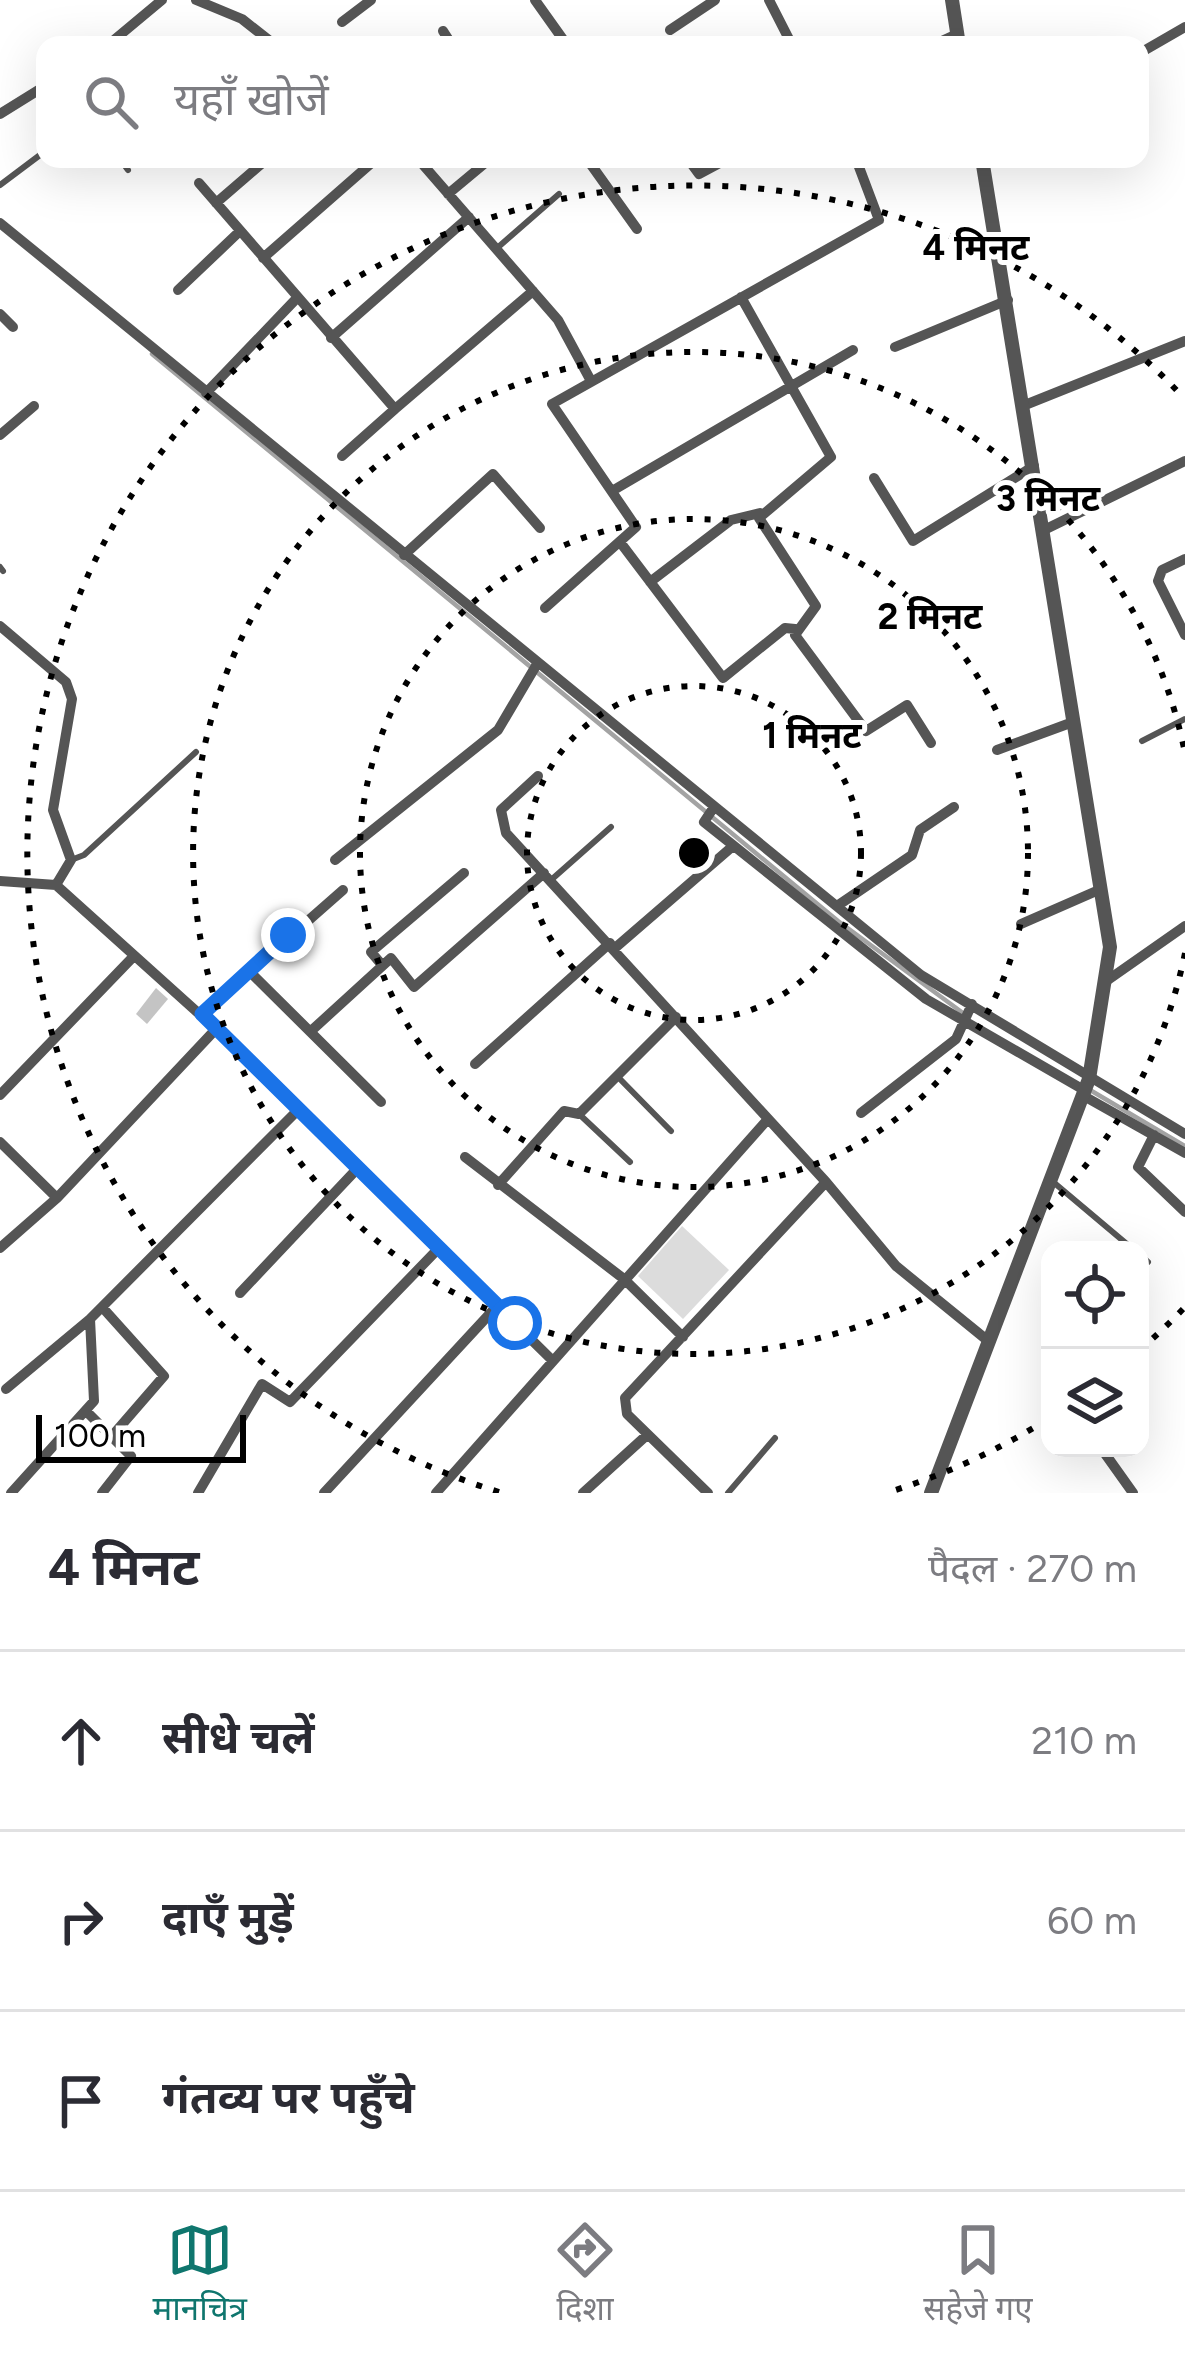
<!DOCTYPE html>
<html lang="hi">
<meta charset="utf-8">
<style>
body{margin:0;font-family:Figtree,"Noto Sans Devanagari",sans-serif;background:#f2f2f3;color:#2b2b33}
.controls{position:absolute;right:36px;bottom:36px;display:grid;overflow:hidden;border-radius:24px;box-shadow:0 12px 48px #0002}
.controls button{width:108px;height:108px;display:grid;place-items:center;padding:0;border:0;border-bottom:3px solid #e1e1e2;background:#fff;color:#2b2b33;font:60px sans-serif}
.scale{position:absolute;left:36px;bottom:30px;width:210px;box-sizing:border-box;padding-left:12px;border:6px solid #000;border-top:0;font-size:33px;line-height:42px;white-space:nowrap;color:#000;-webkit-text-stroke:9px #fff;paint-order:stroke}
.stop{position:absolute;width:36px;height:36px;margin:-27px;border:9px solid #1a73e8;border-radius:50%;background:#fff}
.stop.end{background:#1a73e8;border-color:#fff;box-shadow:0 3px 12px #0008}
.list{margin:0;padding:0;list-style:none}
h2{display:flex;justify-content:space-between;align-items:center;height:156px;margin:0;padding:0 48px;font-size:51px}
h2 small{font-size:39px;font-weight:400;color:#7c7c81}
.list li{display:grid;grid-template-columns:78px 1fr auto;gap:36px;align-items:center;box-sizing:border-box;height:180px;padding:0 48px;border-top:3px solid #e1e1e2}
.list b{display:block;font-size:45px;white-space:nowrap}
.list em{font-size:39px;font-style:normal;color:#7c7c81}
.icon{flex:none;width:66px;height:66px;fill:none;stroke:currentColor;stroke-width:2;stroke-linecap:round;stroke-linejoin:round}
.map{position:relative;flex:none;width:1185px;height:1493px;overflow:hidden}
.search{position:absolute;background:#fff;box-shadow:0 12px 48px #0002;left:36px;right:36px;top:36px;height:132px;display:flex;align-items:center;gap:30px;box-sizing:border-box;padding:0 42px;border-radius:24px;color:#7c7c81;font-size:45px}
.sheet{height:696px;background:#fff}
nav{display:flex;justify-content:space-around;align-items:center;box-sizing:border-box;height:168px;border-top:3px solid #e1e1e2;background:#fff;font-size:33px;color:#7c7c81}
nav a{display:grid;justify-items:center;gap:6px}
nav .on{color:#0f766e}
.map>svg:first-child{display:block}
.green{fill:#dcdcdc}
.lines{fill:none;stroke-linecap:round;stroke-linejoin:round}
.stream{stroke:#a3a3a3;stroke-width:4.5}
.building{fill:#c4c4c4}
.service{stroke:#555;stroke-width:6}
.minor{stroke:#555;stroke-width:10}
.tertiary{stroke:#555;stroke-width:14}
.route{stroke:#1a73e8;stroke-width:15}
.ring{fill:none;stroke:#000;stroke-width:6;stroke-dasharray:6 12}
.centre{fill:#000;stroke:#fff;stroke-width:6}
.ring-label{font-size:36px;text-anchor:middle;font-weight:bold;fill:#000;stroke:#fff;stroke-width:10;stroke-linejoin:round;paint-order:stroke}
</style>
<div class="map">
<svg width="1185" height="1493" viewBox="0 0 1185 1493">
<rect width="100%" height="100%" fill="#fff"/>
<path class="green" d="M682,1226l47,44 -46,49 -45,-43z"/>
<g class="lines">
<path class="stream" d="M152,354l686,567 129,95
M1090,1090l95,56"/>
</g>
<path class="building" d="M156,988l12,11 -21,25 -11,-10z"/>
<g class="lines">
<path class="service" d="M120,159l8,11
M0,185l40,-30
M496,249l63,-55
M0,567l3,4
M1142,741l43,-22
M71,860l13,-5 112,-103
M551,880l60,-53
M617,1076l54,55
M579,1114l51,48
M1052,1181l82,69
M1140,1255l8,7
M728,1493l47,-55"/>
<path class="minor" d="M196,0l46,19 33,26
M535,0l32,45
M769,0l23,45
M342,22l29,-22
M670,30l45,-30
M443,31l9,14
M108,45l54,-45
M933,45l24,-11
M1140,53l45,-26
M0,114l45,-28
M418,159l140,161 33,61
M587,159l50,70
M688,159l11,15 28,-15
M199,183l196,226 138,-118
M448,194l42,-35
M216,203l51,-44
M0,223l921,752 264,159
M263,258l113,-99
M178,290l62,-59
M741,297l90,160 -72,61 57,88 -21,29 71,96 41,-26 24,38
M0,314l13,13
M331,338l138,-121
M895,347l113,-47
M206,393l91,-95
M1025,405l160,-64
M0,435l34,-29
M342,456l53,-47
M874,478l39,63 121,-75
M612,491l241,-141
M1044,530l141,-69
M620,542l103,136 62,-50 10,1
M404,555l89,-81 47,54
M1185,559l-23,11 -4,11 27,54
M650,582l81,-62 29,-7
M545,608l91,-81 -84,-123 327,-184 -23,-61
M0,626l66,56 6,17 -19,111 18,50 -15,25 160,144
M997,750l76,-28
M538,776l-37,34 5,23 320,349 70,84 91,74
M714,807l-10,15 222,177 158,91
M335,860l163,-130 39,-66
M0,881l56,4
M837,906l75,-51 8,-25 34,-23
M1021,924l80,-35
M615,948l118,-102
M382,965l-11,-13 93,-79
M248,970l133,132
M1105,982l80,-56
M202,1014l141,-124
M311,1031l80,-73 23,29 130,-114
M475,1064l135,-121
M0,1095l133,-138
M1082,1095l103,58
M861,1113l95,-74 16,-35
M1154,1135l-16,32 47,45
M0,1142l57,56
M465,1157l159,122 59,58
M498,1185l66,-74 15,3 97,-97
M0,1248l57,-50 159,-169 335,330
M240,1293l116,-123
M102,1307l62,69 -52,60
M6,1389l84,-70
M87,1412l44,44 -29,37
M1101,1448l32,45
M11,1493l83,-92 -4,-82 207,-208
M198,1493l64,-109 28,18 148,-153
M324,1493l173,-187
M436,1493l332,-374
M583,1493l64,-58
M708,1493l-81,-79 -2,-16 201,-216"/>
<path class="tertiary" d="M952,0l7,45
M931,1493l158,-414 21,-132 -128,-788"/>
</g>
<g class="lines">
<path class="route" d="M288,935l-86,79 313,309"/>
</g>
<g class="ring">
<circle cx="694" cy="853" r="167"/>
<circle cx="694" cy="853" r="334"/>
<path d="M1185 953A501 501 0 1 1 1185 753"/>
<path d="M1183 1309A668 668 0 0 1 1141 1349M1048 1419A668 668 0 0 1 889 1492M499 1492A668 668 0 1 1 1183 397"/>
</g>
<circle cx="694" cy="853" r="18" class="centre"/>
<g class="ring-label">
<text x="976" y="260">4 मिनट</text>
<text x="1048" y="511">3 मिनट</text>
<text x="930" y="629">2 मिनट</text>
<text x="812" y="748">1 मिनट</text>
</g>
</svg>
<div class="controls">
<button><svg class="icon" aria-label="locate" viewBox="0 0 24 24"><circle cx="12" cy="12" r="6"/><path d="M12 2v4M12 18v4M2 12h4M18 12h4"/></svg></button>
<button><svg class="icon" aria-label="layers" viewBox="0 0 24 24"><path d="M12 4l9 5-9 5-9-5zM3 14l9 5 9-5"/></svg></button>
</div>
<div class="scale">100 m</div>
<div class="stop" style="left:515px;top:1323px"></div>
<div class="stop end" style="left:288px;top:935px"></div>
<div class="search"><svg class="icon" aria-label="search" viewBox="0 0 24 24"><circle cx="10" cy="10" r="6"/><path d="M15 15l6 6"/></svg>यहाँ खोजें</div>
</div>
<section class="sheet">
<h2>4 मिनट<small>पैदल · 270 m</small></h2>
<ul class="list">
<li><svg class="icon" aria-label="ahead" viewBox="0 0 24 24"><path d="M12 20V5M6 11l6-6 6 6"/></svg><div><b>सीधे चलें</b></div><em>210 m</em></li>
<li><svg class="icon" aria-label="right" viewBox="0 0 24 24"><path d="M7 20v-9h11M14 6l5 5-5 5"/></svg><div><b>दाएँ मुड़ें</b></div><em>60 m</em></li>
<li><svg class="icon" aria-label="arrive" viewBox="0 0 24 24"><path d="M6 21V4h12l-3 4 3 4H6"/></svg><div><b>गंतव्य पर पहुँचे</b></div></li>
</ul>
</section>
<nav>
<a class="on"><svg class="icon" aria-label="map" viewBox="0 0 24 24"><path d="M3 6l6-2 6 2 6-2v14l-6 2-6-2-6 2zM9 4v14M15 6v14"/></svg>मानचित्र</a>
<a><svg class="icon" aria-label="directions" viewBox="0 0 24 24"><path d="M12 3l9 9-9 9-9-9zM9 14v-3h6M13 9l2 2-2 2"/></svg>दिशा</a>
<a><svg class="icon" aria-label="saved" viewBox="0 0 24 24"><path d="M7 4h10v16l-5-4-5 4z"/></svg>सहेजे गए</a>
</nav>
